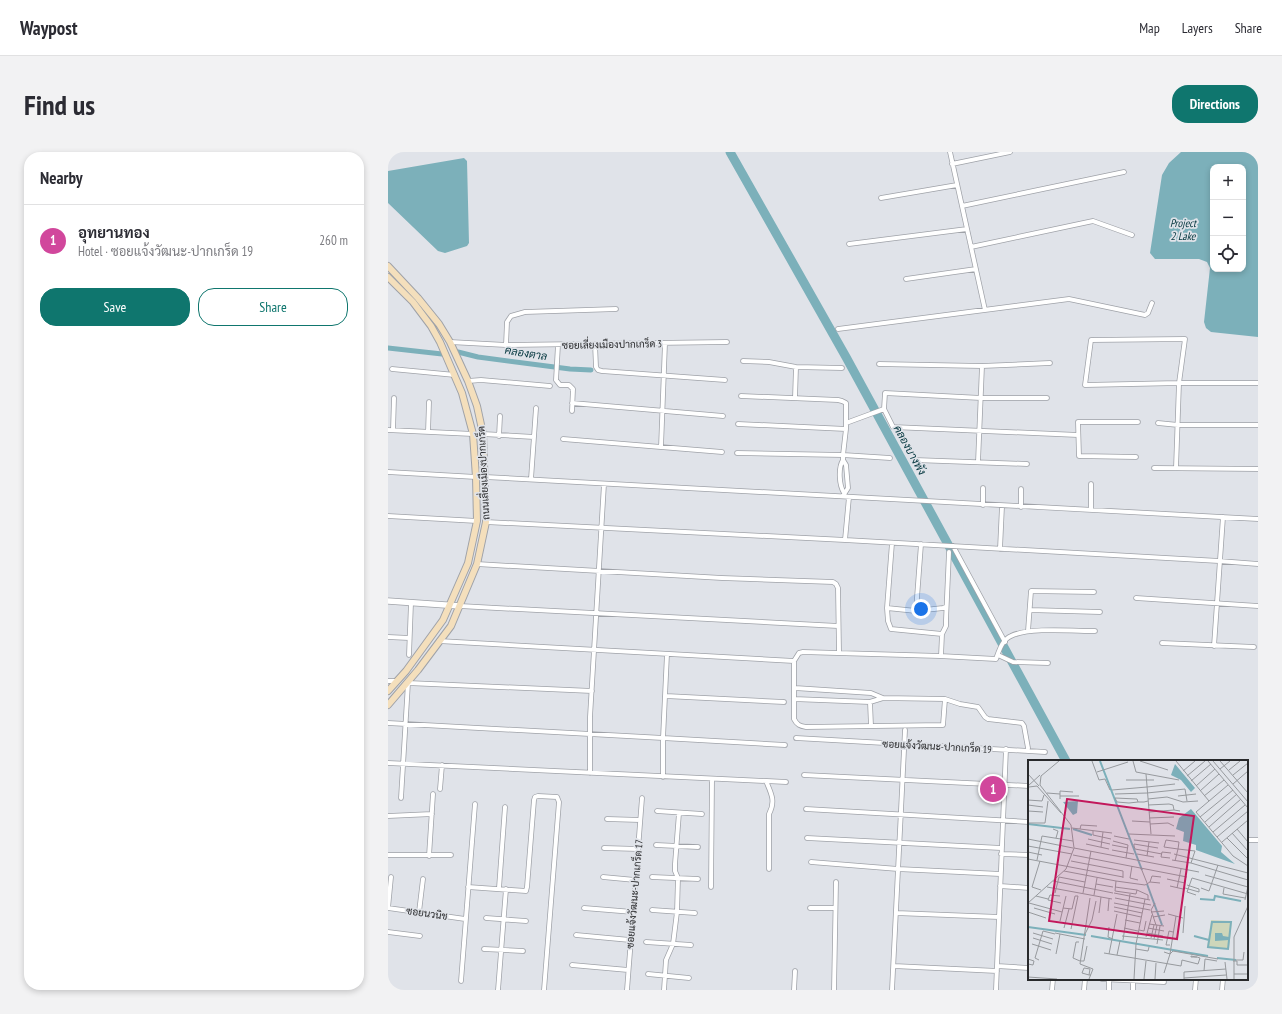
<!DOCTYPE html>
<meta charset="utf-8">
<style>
body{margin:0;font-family:"PT Sans Narrow",Sarabun,sans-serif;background:#f2f2f3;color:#2b2b33}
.controls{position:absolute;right:12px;top:12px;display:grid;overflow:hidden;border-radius:8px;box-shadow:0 2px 6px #0003}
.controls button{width:36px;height:36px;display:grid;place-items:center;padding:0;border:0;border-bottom:1px solid #e1e1e2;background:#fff;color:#2b2b33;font:20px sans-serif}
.you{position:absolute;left:533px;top:457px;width:14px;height:14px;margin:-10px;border:3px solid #fff;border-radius:50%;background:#1a73e8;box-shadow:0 0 0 6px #1a73e833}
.badge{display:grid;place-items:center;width:26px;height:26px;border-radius:50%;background:#0f766e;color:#fff;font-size:13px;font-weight:700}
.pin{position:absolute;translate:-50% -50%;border:2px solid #fff;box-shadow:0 1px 4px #0006}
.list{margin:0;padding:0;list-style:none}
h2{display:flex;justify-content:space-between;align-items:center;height:52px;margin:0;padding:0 16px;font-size:17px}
h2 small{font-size:13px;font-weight:400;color:#7c7c81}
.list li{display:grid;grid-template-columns:26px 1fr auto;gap:12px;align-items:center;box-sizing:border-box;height:72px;padding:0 16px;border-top:1px solid #e1e1e2}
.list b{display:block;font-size:15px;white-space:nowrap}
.list p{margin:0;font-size:13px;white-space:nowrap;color:#7c7c81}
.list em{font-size:13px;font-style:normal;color:#7c7c81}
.actions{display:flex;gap:8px;padding:12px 16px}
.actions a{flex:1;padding:9px 0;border:1px solid #0f766e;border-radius:16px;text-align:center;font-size:14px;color:#0f766e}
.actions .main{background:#0f766e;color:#fff}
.icon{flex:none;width:22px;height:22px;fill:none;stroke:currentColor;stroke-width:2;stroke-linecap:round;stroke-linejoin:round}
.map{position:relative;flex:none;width:870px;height:838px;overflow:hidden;border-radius:16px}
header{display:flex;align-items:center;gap:24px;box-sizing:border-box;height:56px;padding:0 20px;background:#fff;border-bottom:1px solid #e1e1e2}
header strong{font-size:19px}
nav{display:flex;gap:22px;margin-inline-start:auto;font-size:14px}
.intro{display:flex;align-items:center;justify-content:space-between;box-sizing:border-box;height:96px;padding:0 24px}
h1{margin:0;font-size:28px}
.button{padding:10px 18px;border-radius:16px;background:#0f766e;color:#fff;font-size:14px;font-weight:700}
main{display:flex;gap:24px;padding:0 24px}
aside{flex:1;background:#fff;border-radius:16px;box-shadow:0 2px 6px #0003}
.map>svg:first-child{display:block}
.water{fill:#7cb0ba;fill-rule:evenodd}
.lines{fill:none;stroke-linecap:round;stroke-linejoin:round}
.canal{stroke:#7cb0ba;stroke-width:5}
.river{stroke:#7cb0ba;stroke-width:9}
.minor-casing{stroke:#9fa2a8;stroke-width:5.5}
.tertiary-casing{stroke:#9fa2a8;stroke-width:7}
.secondary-casing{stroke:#9fa2a8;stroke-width:8}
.minor{stroke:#fff;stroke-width:4}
.tertiary{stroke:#fff;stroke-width:5.5}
.secondary{stroke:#f4dfbc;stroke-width:6}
.labels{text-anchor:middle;stroke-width:3.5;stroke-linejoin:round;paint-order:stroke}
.street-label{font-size:10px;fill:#28292b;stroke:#e0e3e9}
.water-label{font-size:11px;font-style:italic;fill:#00343c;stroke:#e0e3e9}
.inset-river{fill:none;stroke:#7cb0ba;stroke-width:2}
.inset-road{fill:none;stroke:#96999d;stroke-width:1}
.view{fill:#c2185b;fill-opacity:0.15;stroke:#c2185b;stroke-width:2}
.inset-edge{fill:none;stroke:#28292b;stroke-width:2}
</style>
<header>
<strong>Waypost</strong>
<nav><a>Map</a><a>Layers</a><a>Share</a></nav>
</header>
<div class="intro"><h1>Find us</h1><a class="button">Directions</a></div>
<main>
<aside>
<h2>Nearby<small></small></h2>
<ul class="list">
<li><span class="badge" style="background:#d1479c">1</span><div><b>อุทยานทอง</b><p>Hotel · ซอยแจ้งวัฒนะ-ปากเกร็ด 19</p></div><em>260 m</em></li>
</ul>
<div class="actions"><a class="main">Save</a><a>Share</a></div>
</aside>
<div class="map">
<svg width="870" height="838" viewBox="0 0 870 838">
<rect width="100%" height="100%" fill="#e0e3e9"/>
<path class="water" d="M793,0h77v185l-47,-5 -5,-4 -2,-6 6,-54 -3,-6 -8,-3h-44l-5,-6 12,-78 7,-12zM825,15h30v102h-30z
M76,6l3,3 2,82 -2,3 -22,7 -7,-2 -50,-48v-32z"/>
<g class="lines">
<path class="canal" d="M0,196l54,6
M70,200l20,5 92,12 21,1"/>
<path class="river" d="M342,0l116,205 220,404"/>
<defs>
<path id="minor" d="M562,0l35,158
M564,12l58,-12
M493,46l76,-13
M574,54l162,-34
M461,92l118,-15
M583,95l122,-26 39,14
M518,127l70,-10
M450,177l231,-30 76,16 3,-2 4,-10
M62,190l56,3 221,-3
M207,192l1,23 2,3 4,1 123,9
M118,193l1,-23 4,-6 14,-4 91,-3
M170,193l-2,35 4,5h9l4,4 -1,22
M355,209l26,1 27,5 46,1
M491,212l103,2 68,-3
M4,217l63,6
M80,229l13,-1 69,6
M353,244l97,4 4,1 4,2v26l-3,26v5l3,5 2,23 -5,8
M407,246l1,-31
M659,246h-66l-96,-5 -1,16 9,18 185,8
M184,251l151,13
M458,271l38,-14
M770,271l20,2h80
M350,272l108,5
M0,278l85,4
M5,278l1,-32
M40,280l1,-30
M95,282l51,3
M111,284l1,-20
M175,287l159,13
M273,295l4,-104
M349,301l106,2 47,3
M748,305l-57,-1 -1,-34h60
M455,308c-5,8 -4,25 1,33
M527,308l112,4
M590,310l4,-96
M766,316l104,1
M788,316l3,-85 6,-44 -94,1 -6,45 94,-2h79
M0,320l88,5
M97,325l773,42
M143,327l5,-71
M633,337v18
M595,353v-17
M703,358v-26
M0,364l89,5
M98,370l359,18 374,21 39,3
M457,388l4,-43
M504,391l-5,65 1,13 3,8 51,5
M565,394l52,96
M612,397l2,-43
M89,412l245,14 111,4 3,2 2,4 1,64
M748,446l122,8
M72,454l378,20
M499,456l29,3 27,-3 3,-1
M642,458l70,2
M528,459l5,-67
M640,479l3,-40 63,1
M0,485l21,1
M51,489l355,20
M774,491l92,4
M826,494l9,-129
M21,503l2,-52
M610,503l15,7 35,1
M553,504l1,-22 4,-8v-6l3,-68
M0,529h9
M407,536l76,5 12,5
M278,544l118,6
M406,547l76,3 13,-4 62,1 15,5 18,3 7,10 3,2 34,4 2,3 4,22
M557,547l-2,26 -137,2c-6,-1 -9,-2 -12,-8v-58l5,-8 4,-1 137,4 56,3c3,-8 6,-19 15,-23 18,-9 63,-5 84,-5
M482,550l1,24
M0,571l275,15 122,7
M408,586l249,14
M0,611l398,19
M202,621v-56l14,-233
M416,623l225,11
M275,625v-39l4,-84
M378,629c5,12 10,20 3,33v55
M52,637l2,-24
M13,646l7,-115 184,8
M418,657l223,13
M269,659l45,3
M0,664l44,-2
M219,667l33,1
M419,686l194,10
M859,688h11
M268,693l42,2
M216,696l34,1
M613,702l28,1
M0,703h63
M41,704l4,-62
M423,710l87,7 102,5
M3,725l-3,31 77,11
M215,725l32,3
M264,725l46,2
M612,734l29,2
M80,735l58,4 1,-4 7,-87 1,-3 3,-1 19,1 2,5 -15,188
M323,735l1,-108
M111,736l6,-81
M196,756l49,4
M422,756h25
M264,758l43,3
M31,760l4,-33
M508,761l103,4
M98,766l40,3
M0,780l32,4
M188,783l54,5
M258,790l45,3
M96,797l39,2
M184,813l56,5
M506,814l103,5
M609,814l32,2
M260,822l41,4
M714,827l62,3
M73,829l14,-177
M110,838l8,-101
M239,838l15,-192
M276,838l2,-30 7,-16 4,-32 1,-34 -3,-7v-7l4,-51
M406,838l1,-19
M446,838l2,-108
M504,838l13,-260
M608,838l10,-241
M664,838l1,-11
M696,838l1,-11
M721,838v-11
M745,838v-11
M807,838l1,-11
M834,838l1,-11"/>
<path id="tertiary" d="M0,449l72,5"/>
<path id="secondary" d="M0,114l30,32 21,26 11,18 18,39 9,25 6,28 3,88 -9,42 -26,62 -33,44 -30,35
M0,125l25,25 18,24 9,16 22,51 11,41 3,43 1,44 -9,42 -25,57 -37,51 -18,20"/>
</defs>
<use href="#minor" class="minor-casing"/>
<use href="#tertiary" class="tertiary-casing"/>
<use href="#secondary" class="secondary-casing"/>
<use href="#minor" class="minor"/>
<use href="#tertiary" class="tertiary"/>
<use href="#secondary" class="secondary"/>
</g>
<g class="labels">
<g class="street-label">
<text transform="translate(224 192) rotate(-1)" y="4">ซอยเลี่ยงเมืองปากเกร็ด 3</text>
<text transform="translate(95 321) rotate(-93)" y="4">ถนนเลี่ยงเมืองปากเกร็ด</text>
<text transform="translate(549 594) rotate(3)" y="4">ซอยแจ้งวัฒนะ-ปากเกร็ด 19</text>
<text transform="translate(246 742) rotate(-85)" y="4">ซอยแจ้งวัฒนะ-ปากเกร็ด 17</text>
<text transform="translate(39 761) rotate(8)" y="4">ซอยนวนิช</text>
</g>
<g class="water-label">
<text x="795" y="75">Project<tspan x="795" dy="13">2 Lake</tspan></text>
<text transform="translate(138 201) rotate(9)" y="4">คลองตาล</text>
<text transform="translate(522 298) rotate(61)" y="4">คลองบางพัง</text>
</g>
</g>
<g transform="translate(640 608)">
<rect width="220" height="220" fill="#e0e3e9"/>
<path d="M183,160l21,1 -3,28 -22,-1z" fill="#ced6ba"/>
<path d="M147,4l20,24 -4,4 -10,-12 -10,-5zM50,41l-1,12 -4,2 -10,-13zM163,49l31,37 -1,6 14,12 -39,-14v-5l-13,-4 1,-9 -8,-3 3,-11zM187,173h7l1,3 6,1v3l-14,1z" fill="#7cb0ba"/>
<path class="inset-river" d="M72,1l42,109M0,64l42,5M45,69l19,6M119,124l15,41M172,139l14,1 1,-4 26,5M184,162h19l-3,27 -20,-2zM0,167l58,8M63,176l117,20M166,176l15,4M189,198l19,2"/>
<path class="inset-road" d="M64,1l7,19 6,-1 5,11M105,1l3,11 43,8M112,1l28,9M148,1l33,40M180,1l40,47M185,1l35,41M192,1l28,32M192,9l10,-8M201,10l11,-9M155,11l12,-10M69,12l31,-10M0,14l11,12M118,14l5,60M205,15l15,-12M13,16l18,-15M159,16l18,-15M98,20h28M163,21l20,-17M205,24l15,-13M200,25l-32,27 37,44 15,10M0,26l12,-11M168,26l19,-17M1,27l8,-1 24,27M119,27l28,-3M84,30l35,-3M172,31l19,-17M19,33l13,1M119,33l38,-4 2,12M87,34l32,-1M32,36h19M150,36l18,-2M176,36l20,-16M32,39v-8l13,1M120,39l19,-2 16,5 15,-1M0,40l14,1 2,-6M110,42l-1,-3 -22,-1 2,4 12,1 9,-1h6l4,-1M0,45l15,2M120,45l21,-1 4,1 1,5 6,1M0,51l15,1M121,52l25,-2M172,57l33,-27M121,58l25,-1M104,61l18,1M177,62l32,-28M0,63h17l3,-22M122,64l18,-1 6,3M181,67l32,-28M44,68l40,5M25,69l5,2 -2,7M52,69l1,-4 16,1M209,69l11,13M65,71v4l18,4M185,72l32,-27M204,73l16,18M101,74l46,2M86,76l15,3M189,77l31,-26M199,78l21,21M0,79l45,9M60,79l22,5M106,80l25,3M85,81l15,4 -2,13M194,82l26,-22M58,84l23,5M84,85l16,3M0,86l44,8M73,87l2,-15M46,88l125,24M130,88l-24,-4v2l1,3 27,5M84,90l22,4M0,92l14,3M109,94l17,3M146,94l74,19M45,95l114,22M119,96l2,-14M142,98l-9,-1 1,-5 9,1M0,99l95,18M9,100l5,-24 31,5M144,100l19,3 57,17M12,101l-8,26 9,3M43,101l52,10v7M147,101l3,-12 1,-7 -13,-2 -2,7 14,2 17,2 -4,12M104,106l-2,12 8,2M113,108l6,15M36,111l52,10M177,115l43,12M139,119l18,4M25,121l60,12M122,122l2,-6 9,1M68,124l17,3M142,126l13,3M19,127l65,12M87,127l22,3 11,5v4M149,128l4,-19M157,128l14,4v-3l-12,-4M173,128l8,3 9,-26M196,128l-1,6 22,4M109,130l-1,4 -21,-3 1,-10 29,4 5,-3 10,1M27,133l4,-16 26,5M55,133l8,-42M86,133l36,7M66,135l3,-17M168,135l-9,-3 5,-14 56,16M8,136l12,3M32,136l-10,-1 -2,5 13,3M87,138l36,7M217,140l3,-14M0,143l38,-34 8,-21 -3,-23 -31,-40 1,-9M1,143l33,9M86,143l36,7M127,143l-4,7 5,15M86,147l28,6M6,148l21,6M35,148l9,1 3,-13h3l-7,33M80,151l1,-12M86,151l27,6M0,152l18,6M123,152l13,-1M71,153l2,-16M140,154l15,4M125,157l12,-2M97,160l15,3M32,161l6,-25M121,164l15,2M81,167l-1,10 5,2M36,168l5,-19M96,168l14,3M120,168l16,3M111,170l5,1 2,-10M5,173l20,6M27,173l30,6M119,173l16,3M155,173l2,-27M57,174l7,-14 4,-19M94,176l41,4M118,177l6,-22M5,178l19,6M123,178l3,-13M126,179l3,-14M95,180l7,-46M51,182h-3l-3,16 7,3M4,184l19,6M129,184l3,-18M142,185h-4l3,-14 4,1M108,189l12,2 1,-4M76,193l77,13 1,-6 16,4 2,-6 -3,-1M28,194l4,-20M81,194l8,-40M142,194l3,-3 45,8M142,194l6,-38M89,195l3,-14M163,196l5,1h1h-6zM0,199l6,2 -1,4 -5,-1M11,200l-4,-2 8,-27 12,3M208,200h7l1,-8M53,201h3l3,-15M205,201h4v4h11M197,202l2,17M176,211l1,-12 12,2M136,213l6,-19 -6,-2M206,214h14M61,215l1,-6 -6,-1 -2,5 7,2h2M0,217l29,2M156,218l42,-3M61,219l4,-10 -13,-5 10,-66M106,219l2,-35 9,-45M116,219l2,-18M127,219l1,-16M156,219v-7l42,-3M206,219v-42l14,-31"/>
<path class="view" d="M39,39l127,17 -17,123 -128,-18z"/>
<rect width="220" height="220" class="inset-edge"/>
</g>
</svg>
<div class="controls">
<button>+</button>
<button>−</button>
<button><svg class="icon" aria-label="locate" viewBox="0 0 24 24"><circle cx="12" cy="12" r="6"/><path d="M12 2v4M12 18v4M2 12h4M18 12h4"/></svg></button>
</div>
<div class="you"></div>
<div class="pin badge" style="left:605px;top:637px;background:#d1479c">1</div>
</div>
</main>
